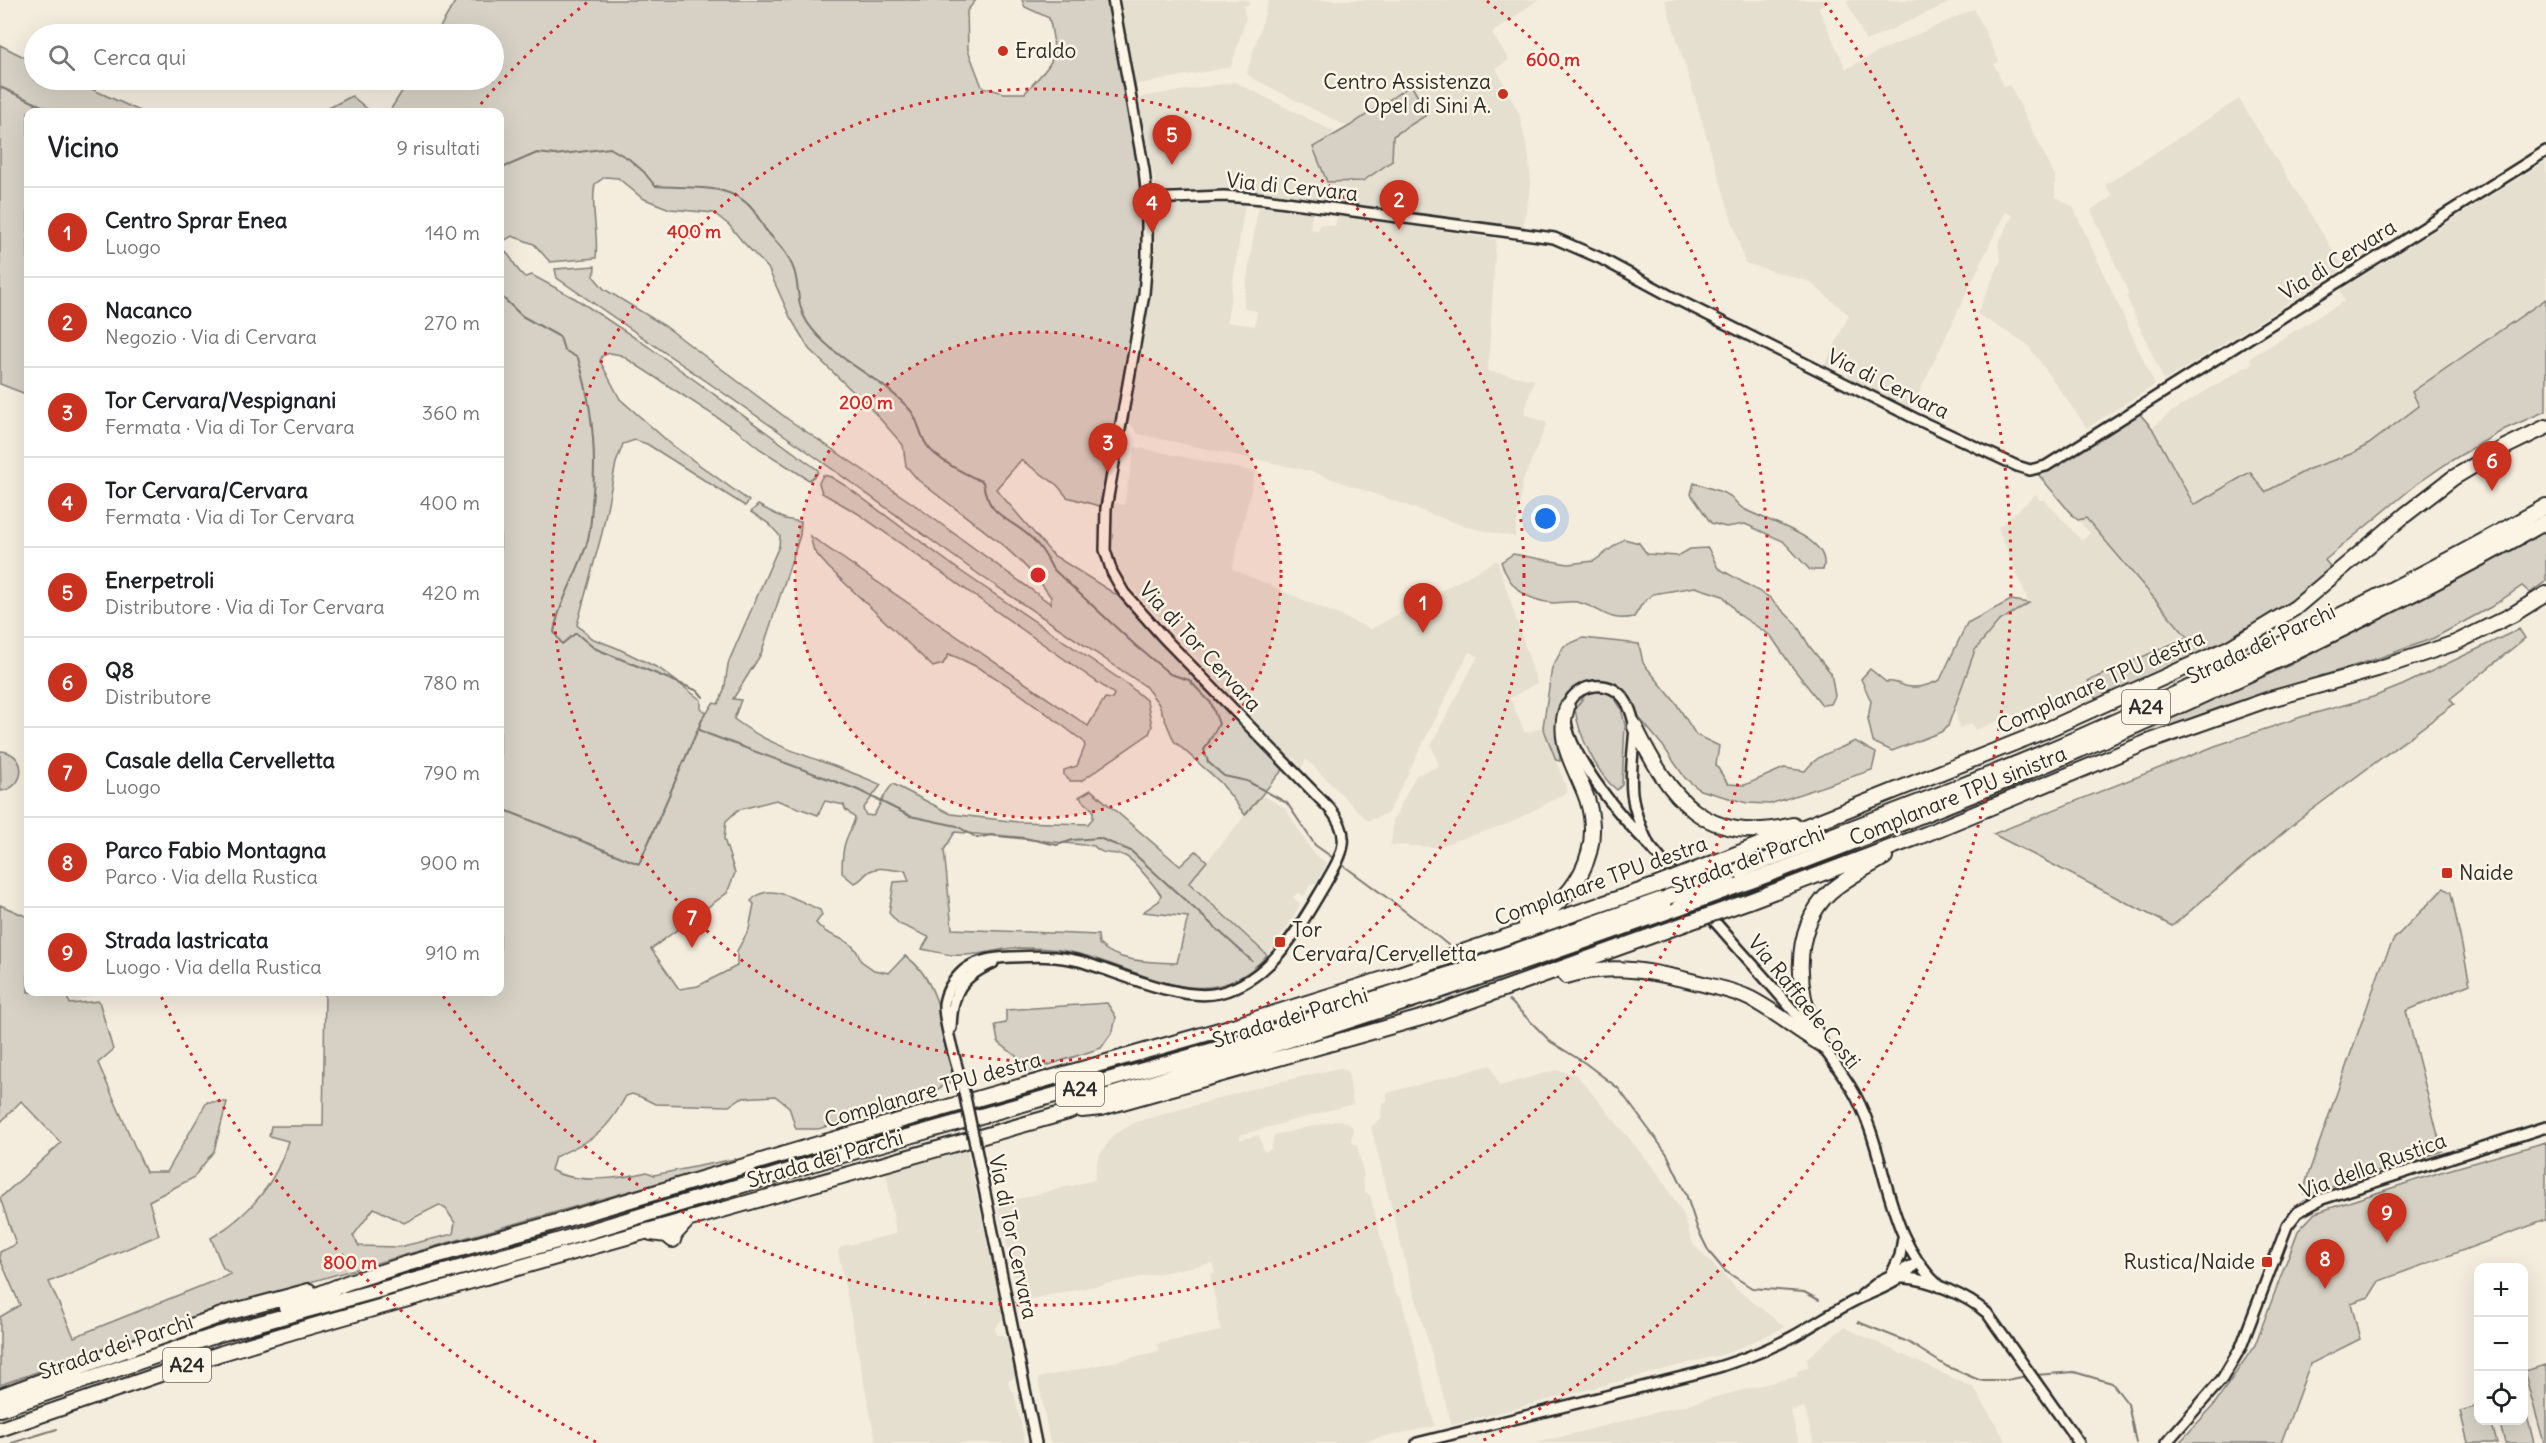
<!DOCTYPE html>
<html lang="it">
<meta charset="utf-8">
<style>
body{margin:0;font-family:Delius,sans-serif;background:#f2f2f2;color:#202124}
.controls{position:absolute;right:18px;bottom:18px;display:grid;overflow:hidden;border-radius:12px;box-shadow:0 6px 24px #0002}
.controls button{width:54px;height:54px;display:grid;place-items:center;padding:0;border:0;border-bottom:2px solid #e0e0e0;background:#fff;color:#202124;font:30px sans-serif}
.you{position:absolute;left:1546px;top:519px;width:21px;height:21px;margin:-15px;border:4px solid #fff;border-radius:50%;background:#1a73e8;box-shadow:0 0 0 9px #1a73e833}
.badge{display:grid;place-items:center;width:39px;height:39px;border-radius:50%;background:#c8321e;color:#fff;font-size:20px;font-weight:700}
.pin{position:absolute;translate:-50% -50px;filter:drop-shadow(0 2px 3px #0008)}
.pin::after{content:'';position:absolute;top:32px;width:21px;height:18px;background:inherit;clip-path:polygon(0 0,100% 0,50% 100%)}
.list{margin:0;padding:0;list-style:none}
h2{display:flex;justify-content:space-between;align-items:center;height:78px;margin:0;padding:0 24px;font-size:26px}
h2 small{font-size:20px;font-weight:400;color:#757577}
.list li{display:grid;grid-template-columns:39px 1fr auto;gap:18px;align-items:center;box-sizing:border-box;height:90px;padding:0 24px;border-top:2px solid #e0e0e0}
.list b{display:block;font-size:22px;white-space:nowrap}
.list p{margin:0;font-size:20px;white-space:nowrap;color:#757577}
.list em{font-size:20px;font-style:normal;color:#757577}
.icon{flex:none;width:33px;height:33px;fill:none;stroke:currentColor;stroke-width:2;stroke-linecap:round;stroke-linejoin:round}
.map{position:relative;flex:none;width:2546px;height:1443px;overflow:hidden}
.search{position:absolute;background:#fff;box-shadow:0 6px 24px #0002;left:24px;top:24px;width:480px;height:66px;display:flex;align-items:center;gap:15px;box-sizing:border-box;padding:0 21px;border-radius:33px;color:#757577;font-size:22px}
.panel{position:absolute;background:#fff;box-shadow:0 6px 24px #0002;left:24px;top:108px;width:480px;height:888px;border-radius:12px}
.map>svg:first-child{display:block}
.built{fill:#e5dfd0}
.green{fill:#d6d1c4;stroke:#807e78;stroke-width:1.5;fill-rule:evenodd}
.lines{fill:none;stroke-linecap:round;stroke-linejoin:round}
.stream{stroke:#7a7771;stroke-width:2}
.tertiary-casing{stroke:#2b2b2b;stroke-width:14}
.motorway-casing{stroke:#2b2b2b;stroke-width:18}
.tertiary{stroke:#fcf5e5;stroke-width:9}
.motorway{stroke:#fcf5e5;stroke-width:14}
.tertiary-bridge-casing{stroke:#2b2b2b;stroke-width:14;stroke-linecap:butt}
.motorway-bridge-casing{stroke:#2b2b2b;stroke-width:18;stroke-linecap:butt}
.tertiary-bridge{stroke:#fcf5e5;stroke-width:9}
.motorway-bridge{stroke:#fcf5e5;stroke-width:14}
.ring{fill:none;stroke:#d62828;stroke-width:3;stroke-dasharray:3 6}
.poi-dot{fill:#c8321e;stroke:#fcf5e5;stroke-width:2}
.labels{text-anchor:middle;stroke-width:5;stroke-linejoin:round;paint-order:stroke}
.shield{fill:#fcf5e5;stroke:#6a6863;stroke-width:1.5}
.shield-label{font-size:20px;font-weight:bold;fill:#2b2b2b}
.poi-label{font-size:21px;fill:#2b2b2b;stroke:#fcf5e5;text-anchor:start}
.street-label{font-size:21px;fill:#2b2b2b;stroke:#fcf5e5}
.centre{fill:#d62828;stroke:#fcf5e5;stroke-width:3}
.ring-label{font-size:18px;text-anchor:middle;font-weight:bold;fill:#d62828;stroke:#fcf5e5;stroke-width:5;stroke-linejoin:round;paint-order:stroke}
</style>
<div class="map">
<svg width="2546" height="1443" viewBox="0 0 2546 1443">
<rect width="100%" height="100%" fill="#f4edde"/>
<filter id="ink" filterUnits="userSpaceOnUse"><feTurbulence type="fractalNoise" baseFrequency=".0167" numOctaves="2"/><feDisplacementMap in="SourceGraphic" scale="12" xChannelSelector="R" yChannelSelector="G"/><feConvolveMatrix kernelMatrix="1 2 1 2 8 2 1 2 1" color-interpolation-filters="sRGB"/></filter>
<g filter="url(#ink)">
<path class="built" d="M1117,0h132v5l-6,1 3,12 -15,49 -97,18z
M1269,0h269l-46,33 17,27 -13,8 24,48 9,41 2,27 -8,45 -266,-37 -95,-2 -6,-2 -17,-85 2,-6 94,-15 100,50 -22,15 80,-11 35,-22 -17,-29 -63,42 -96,-49 -5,-5 1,-4z
M1665,0h168l-15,7 28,62 32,-17 96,-43 25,52 -5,3 10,23 6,-2 45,91v20l18,11 82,178 -68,43 -60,-84 -50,-30 24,-54 -3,-16 15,-29 -8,-3 -92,194 -4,3 -60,-31 -2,-7 -13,-6 -10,2 25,-52 -39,-33 -65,-19z
M1846,0h109l-89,41z
M2239,99l105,169 -180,113 -38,-85 3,-2 -38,-84 22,-14 -8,-11z
M2546,161v138l-134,93 7,14 -50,38 -18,10 -42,15 -44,23 -15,-20 -56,33 -42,-77 19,-16 81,-49 -2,-5 94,-57 -4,-11z
M1223,201l22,2 -18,119 28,4 2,-15 -9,-1 -4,-4v-7l14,-92 4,-4 49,8 1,3 -2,15 8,1 2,-6 15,2 3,-11 158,24 -8,132 46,9 -10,34 23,9 -24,58 -8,56 -48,-10 -157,-56 -172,-37 -9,-12v-5l23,-152 2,-59 2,-2z
M1135,447l120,25 -23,97 139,60 126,-69 40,123 -27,15 15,35 18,-6 25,65 -58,31 -74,24 -45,-2 2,-24 23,-46 23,-9 -8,-21 47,-89 -9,-4 -81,161 -20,8 -62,-62 -5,10 -6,-11 -4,2 -175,-188 -8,-29 3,-41 13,3z
M2036,494l3,6h6l36,40 9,-7 -12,-13 8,-2 99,117 -97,46 1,5 -114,44 -3,-6 -13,4 -4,-19 20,-59 23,-28 31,-19 -31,-75z
M1262,795l23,13 29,46 13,9 -11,21h-6l-6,13 -6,-5 -5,5 7,7 -12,22 -21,29 -78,-72z
M65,992h37l-32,12z
M1491,1065l8,21 57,-16 21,5 83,101 24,40 9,28 46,47 46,36 -54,25 -279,73 -44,-153 -37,-145 10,-9 1,-15 5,-2v-8z
M1339,1068l9,3 5,33 -113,31v5l19,-5 5,17 7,-3 3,-14 66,-15 12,6 2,7 -3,4 1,6 5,2 7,31 -2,2 3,14 5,3 25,98 6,5 34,128 -80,17h-305l-12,-65 121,-26 -2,-8 64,-13 -11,-57 5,-1 -1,-4 -2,-6 -192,38 -23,-97 97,-24 4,-22 15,-23 23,-13 126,-36z
M967,1150l36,165 -1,5 -7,7 1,8h6l7,5 7,37 -8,4 2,8 4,3 11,51h-149l-38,-192 4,-5 54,-12 -10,-63z
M1844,1327l130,61 33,55h-193l-10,-36 -13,4 8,32h-262l261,-67 -1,-5 12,-4 -3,-8z"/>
<path class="green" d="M456,0h520l-9,11 1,39 14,37 22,6h21c28,-33 35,-30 24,-75l-24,-11 -3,-7h86l32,171 3,84 -4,47 -36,205 -36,-10 -10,-12 -36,-25 -25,29 57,66 67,42 165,170 -40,48 -24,-32 -47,-42 -16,-38 -13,-17 -161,-108 -184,-132 -243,-168 -2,-9 40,-3 -1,11 10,12 61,37 124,94 123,83 139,101v-7c-33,-48 -87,-80 -133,-117l-12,-14 -3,-21 -29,-33 -65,-63 -19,-32 -22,-49 -26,-27 -13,-16 -15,-12 -44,-4 -28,-11 -24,-20 -13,-1 -10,7c-5,25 4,49 1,74l-46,4 -16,-18 -22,-8 -12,7v-131h-111l20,-32h85v-46h-58z
M0,45l34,17v18h38l70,32h-114v283l-28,-11z
M1411,85l17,29 -35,22 -1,25 -29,20 -36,1 -14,-35 35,-20z
M352,96l19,16h-50z
M500,248c15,9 13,20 25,29l7,-2 44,24 73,48 169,123 -1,4 -8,6 -49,-31 -22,-18 -117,-76 -11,-2 -8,3 -2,5 20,38 52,46 77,56 -4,5 -98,-62 -12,-4 -12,4 -7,19 -14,70 -25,92 14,13 26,10 43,21 41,31v9l6,4 6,-10 5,1c9,-15 7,-28 11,-43l50,-115 1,-10 -12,-13 -17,-11 7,-7 27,14 16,3 -1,13 -39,119 -28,45 8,1 -7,19c42,33 100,43 147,66l-18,24 3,6 7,1c8,-11 10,-22 20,-32l58,30 67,8 70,2 5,-6v-8l-14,-13 12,-7 89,76 16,-15 11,10 -18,22 78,72c-64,74 -142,-1 -217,-6 -12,-1 -25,-1 -37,-1 -20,2 -39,9 -59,7 -11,-1 -21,-4 -32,-6l7,-12 -30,-13 -10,-11 5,-31 15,-1 -4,-11c-12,2 -24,-5 -35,1 -7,4 -8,10 -16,12l-12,-10c0,-11 0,-23 4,-33 3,-9 7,-13 9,-22l-10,-9 -1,-4 -19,-4 -7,14 -42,-15 -38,10 -12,11 -2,18 11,34 -8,20 -76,56 28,40 19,-3 39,-20v-15l12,-22 5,-25 -3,-3c17,-21 48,0 69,9l2,5 -6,8c15,19 36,10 45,38l13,9 15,3 16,-17c36,22 41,86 49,124l-18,10 -51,20 -67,19h-22l-7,-22 -14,-11 -34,2 -12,8 -74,-2 -14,-7 -9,-3 -6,2c-22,40 -32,42 -71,61l-4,13c23,14 70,9 96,2l7,3 81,-16v2l-509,145 -226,79v-68l20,-12 -20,-46v-7l16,-8 -16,-46 61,-55 -40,-42 -21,22v-218l28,12v75h37l5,12 29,-3 14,49 -15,13 48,109h21l40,-70h20l-13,49 -21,27 -44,23 10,34 -110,47 25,55 157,-63 -8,-6 -12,-30c38,-23 65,-53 77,-97l-19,-5 2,-10h52l2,-134h175zM955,832l139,14c9,11 19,5 31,10 11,5 28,29 36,39l-2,6 -16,11 45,5 -11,46c-25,-1 -59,0 -78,-19l-1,-9 -146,-6 -8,-79zM439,1205l7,4 9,14 -2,11 -54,13 -40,-1 -6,-10 21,-28 30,15z
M2546,299v112l-41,18 -56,33 -32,22 -92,76 8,10 -64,48 -66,36 -107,46 -8,-19 99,-44 -101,-119 -8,2 -4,-3 -36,-43 9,-3 92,-58 13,15 42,77 56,-33 15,20 44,-23 42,-15 18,-10 50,-38 -7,-14z
M823,475l8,2 15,9 113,84 168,114 20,17 5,25 -3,8 -68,47h-11l-6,-6v-5l13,-4 8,-20 -2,-5c-42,-31 -85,-68 -134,-87l-6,10 -10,3 -105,-100 -14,-16 -4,-15 278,190 17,-28 7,1 2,-5 -257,-181 -35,-20 -3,-10z
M1694,483c11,4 26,7 36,13 5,4 8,10 14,13 20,12 90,28 79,61h-13l-27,-29 -38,-17 -19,3 -15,-4 -20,-29z
M2546,527v54l-16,12 -8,-7 -31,21 -57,31 -55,20 -158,49 -91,35 -2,-6 162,-71 117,-60z
M1624,539l15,4 8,11 31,2 12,-7 18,-1 10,20 51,29 27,27 14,23 21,26 4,23 -4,8 -9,1 -32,-41 -19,-28 -33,-22 -15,-18 -28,-9 -42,7 -11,10 -8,13c-27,5 -30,-7 -53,-14 -8,-3 -19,0 -28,0 -28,-3 -43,-15 -52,-41l12,-8 55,10 26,-3z
M2011,600l18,3 -31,19 -23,28 -27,76 -7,6 -49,19 -19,-9 -5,-23 3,-18 -10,-22 9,-10 16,13c8,-1 11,1 19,4 13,3 24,-1 35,-6l27,-57z
M2519,629l6,9 -75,61 4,5 -156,116 -126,106 -179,-92 222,-88 86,-29 72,-20 30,-12z
M1583,638l56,6 4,19 33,40 20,32 23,11 -3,19 12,19 17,1 39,-17 21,3c16,-20 28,-18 50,-30l21,12 -4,17 -102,34 -23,-1 -47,-13 -15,-12 -22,-32 -22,-26 -17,-26 -15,-11 -15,-2 -14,4 -13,11 -8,22 1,43 -4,-1 -13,-33 9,-59 12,-22z
M1598,689l12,3 11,16 4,17 -3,60 -5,5c-20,-15 -39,-57 -42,-81l13,-18z
M0,751c27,1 28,36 1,40z
M2444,888l7,5 19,91 -64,27 36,140 -132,43h-6l3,-16 74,-211 13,-28z
M1107,1003l9,14 -3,14 -12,17 -77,25 -8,-17 -18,-14 -3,-17 11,-2v-13z
M2546,1142v78l-167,61 -10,16 -18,6 9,36 -50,25 -29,79h-102l34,-37 42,-61 43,-114 17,-18 126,-41z
M2546,1365v78h-2l-20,-72z
M2524,1404l10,39h-29l-6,-22 25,-1z
M2478,1406v14l13,1 6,22h-29l-8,-32z"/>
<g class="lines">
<path class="stream" d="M0,87l55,25
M500,169l37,-16 18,2 55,-7 19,11 15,13 11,14c32,3 76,-5 98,24 5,6 8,13 12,19 14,17 21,20 29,41 6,18 2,35 13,52 26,39 74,54 104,89 7,9 9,23 15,33 10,16 40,30 57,38 4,31 22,35 44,52 11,9 19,21 25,34l83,77 35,29 19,6 22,23 8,21 -15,26 4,12 16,14 23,5 40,22 28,42 21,15
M500,295l22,21 38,21 4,13 14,8c15,49 19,97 14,147 -1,14 -1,28 -6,41 -9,29 -27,56 -32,86l8,12 14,-11 18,15 104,43 5,6
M705,713l-7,16 10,5 150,56 52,26 47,10 20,12 14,-3 34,3 32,7 16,-5 26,-2 32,13 121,110
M500,808l139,56 59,-135
M1340,863c37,27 73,53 108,82
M1509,1000l42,42 34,21 33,25 49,66 19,40 12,36 11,22 16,19 27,17 52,4 15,8
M1858,1322l50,20 38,24 33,14h28l20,-4
M2036,1375l38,-3 38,11 16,21 8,39
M12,1443l45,-14"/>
<defs>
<path id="tertiary" d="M1147,199l77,-3 40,3 290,39 46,20 74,40 240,120 103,48 13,4 16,-4 500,-315
M1649,845c-24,-48 -18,-67 -14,-118 -3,-13 -7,-28 -19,-36 -16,-11 -43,-4 -49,16 -11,36 57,114 82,138 29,35 59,69 89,103 40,45 80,88 112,138 40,64 31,148 90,201
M951,1028c1,-36 9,-50 42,-65
M964,1092c-5,-20 -21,-69 -20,-88 2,-14 10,-25 20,-34 14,-11 31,-12 47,-13 24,-1 45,-2 68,4 39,11 101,41 140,32 52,-13 80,-65 105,-107 16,-29 31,-47 6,-77l-167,-172 -39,-44 -12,-21 -7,-22 1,-42 38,-214 3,-36v-59l-3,-29 -31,-170
M976,1149l60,294
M1892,1273l8,-17 3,-18
M1902,1278c24,-1 67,19 85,35l92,130
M1862,1295l19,-15 36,-17
M1417,1443l281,-70c33,-9 64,-20 94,-36 22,-12 42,-26 64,-37 23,-11 45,-17 61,-38
M2166,1443l56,-64 19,-32 46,-121 11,-14 24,-13 224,-72"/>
<path id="motorway" d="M1635,727c35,71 70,120 158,98
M1721,860l321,-128 187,-84 66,-40 110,-93 48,-37 52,-31 41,-20
M1730,874c117,-45 235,-87 350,-137 159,-70 315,-145 466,-231
M1740,885c275,-102 550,-219 806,-363
M1749,901l172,-65 227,-94 119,-42 110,-31 78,-26 57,-28 34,-21
M1526,923c49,-22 78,-71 61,-124 -11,-32 -32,-56 -20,-92
M1566,976c47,-14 90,-4 137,8 16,4 33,7 48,15 25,13 46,31 70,45
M1821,1044c-25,-46 -32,-113 9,-152 17,-15 36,-24 55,-35
M1082,1110l19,-2 327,-92 262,-94
M651,1233l16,2 6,5 2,-6 11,-12
M286,1307l63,-25 57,-18 144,-40 278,-83 402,-114 163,-51 264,-91
M0,1396l227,-83 82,-22
M0,1409l220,-75 337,-93 275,-83 403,-114 219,-71 214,-76
M0,1429l222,-76 73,-22 773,-219 30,-13c196,-59 390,-122 582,-192"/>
</defs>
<use href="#tertiary" class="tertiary-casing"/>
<use href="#motorway" class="motorway-casing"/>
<use href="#tertiary" class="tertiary"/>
<use href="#motorway" class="motorway"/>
<defs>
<path id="tertiary-bridge" d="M964,1092l12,57"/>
<path id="motorway-bridge" d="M1657,885l64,-25
M1668,897l62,-23
M1680,907l60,-22
M1690,922l59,-21"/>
</defs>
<use href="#tertiary-bridge" class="tertiary-bridge-casing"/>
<use href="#motorway-bridge" class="motorway-bridge-casing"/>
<use href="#tertiary-bridge" class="tertiary-bridge"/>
<use href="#motorway-bridge" class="motorway-bridge"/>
</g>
</g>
<circle cx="1038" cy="575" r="243" fill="#d62828" fill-opacity=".12"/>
<g class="ring">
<circle cx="1038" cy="575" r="243"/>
<circle cx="1038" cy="575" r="486"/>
<path d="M475 111A729 729 0 0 1 589 1M1487 1A729 729 0 1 1 441 993"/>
<path d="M596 1442A973 973 0 0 1 160 994M1825 3A973 973 0 0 1 1480 1442"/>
</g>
<g class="poi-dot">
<circle cx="1003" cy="51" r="6"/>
<circle cx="1503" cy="94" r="6"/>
<rect x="2441" y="867" width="12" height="12" rx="3"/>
<rect x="1274" y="936" width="12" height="12" rx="3"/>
<rect x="2261" y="1256" width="12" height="12" rx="3"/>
</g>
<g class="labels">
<g class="shield">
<rect x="2122" y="690" width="48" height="34" rx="4.5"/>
<rect x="1056" y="1072" width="48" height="34" rx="4.5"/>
<rect x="163" y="1348" width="48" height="34" rx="4.5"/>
</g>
<g class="shield-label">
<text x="2146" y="714">A24</text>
<text x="1080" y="1096">A24</text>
<text x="187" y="1372">A24</text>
</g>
<g class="poi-label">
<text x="1015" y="58">Eraldo</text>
<text x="1491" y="89" text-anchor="end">Centro Assistenza<tspan x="1491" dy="24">Opel di Sini A.</tspan></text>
<text x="2459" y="880">Naide</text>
<text x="1292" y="937">Tor<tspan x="1292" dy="24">Cervara/Cervelletta</tspan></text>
<text x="2255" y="1269" text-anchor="end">Rustica/Naide</text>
</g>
<g class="street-label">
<text transform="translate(1292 187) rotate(6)" y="7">Via di Cervara</text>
<text transform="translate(2338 260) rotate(-32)" y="7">Via di Cervara</text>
<text transform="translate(1888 384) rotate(26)" y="7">Via di Cervara</text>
<text transform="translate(2261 644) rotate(-25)" y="7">Strada dei Parchi</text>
<text transform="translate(1200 647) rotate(47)" y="7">Via di Tor Cervara</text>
<text transform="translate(2101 682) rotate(-24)" y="7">Complanare TPU destra</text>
<text transform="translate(1958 796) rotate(-22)" y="7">Complanare TPU sinistra</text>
<text transform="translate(1748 860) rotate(-20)" y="7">Strada dei Parchi</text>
<text transform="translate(1601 881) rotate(-20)" y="7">Complanare TPU destra</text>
<text transform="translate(1804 1002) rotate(51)" y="7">Via Raffaele Costi</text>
<text transform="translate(1290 1018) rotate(-17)" y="7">Strada dei Parchi</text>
<text transform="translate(933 1090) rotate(-16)" y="7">Complanare TPU destra</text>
<text transform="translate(825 1159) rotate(-16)" y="7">Strada dei Parchi</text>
<text transform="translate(2373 1166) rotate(-20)" y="7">Via della Rustica</text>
<text transform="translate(1013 1237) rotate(78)" y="7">Via di Tor Cervara</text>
<text transform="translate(116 1347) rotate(-19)" y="7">Strada dei Parchi</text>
</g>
</g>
<circle cx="1038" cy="575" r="9" class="centre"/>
<g class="ring-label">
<text x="1553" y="66">600 m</text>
<text x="694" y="238">400 m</text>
<text x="866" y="409">200 m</text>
<text x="350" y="1269">800 m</text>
</g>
</svg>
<div class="controls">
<button>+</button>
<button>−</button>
<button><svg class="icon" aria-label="locate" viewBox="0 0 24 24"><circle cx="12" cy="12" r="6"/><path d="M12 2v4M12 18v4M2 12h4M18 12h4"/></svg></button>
</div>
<div class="you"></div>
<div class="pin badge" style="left:1423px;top:633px">1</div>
<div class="pin badge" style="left:1399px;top:230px">2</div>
<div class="pin badge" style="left:1108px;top:473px">3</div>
<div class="pin badge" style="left:1152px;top:233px">4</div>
<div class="pin badge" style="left:1172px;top:165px">5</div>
<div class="pin badge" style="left:2492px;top:491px">6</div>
<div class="pin badge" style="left:692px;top:948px">7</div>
<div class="pin badge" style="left:2325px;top:1289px">8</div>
<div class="pin badge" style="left:2387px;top:1243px">9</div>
<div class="search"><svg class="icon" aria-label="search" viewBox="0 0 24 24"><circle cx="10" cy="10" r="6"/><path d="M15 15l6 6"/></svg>Cerca qui</div>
<section class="panel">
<h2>Vicino<small>9 risultati</small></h2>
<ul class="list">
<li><span class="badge">1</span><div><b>Centro Sprar Enea</b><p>Luogo</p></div><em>140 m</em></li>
<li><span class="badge">2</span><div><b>Nacanco</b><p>Negozio · Via di Cervara</p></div><em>270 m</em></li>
<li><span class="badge">3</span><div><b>Tor Cervara/Vespignani</b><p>Fermata · Via di Tor Cervara</p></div><em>360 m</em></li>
<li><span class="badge">4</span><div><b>Tor Cervara/Cervara</b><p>Fermata · Via di Tor Cervara</p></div><em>400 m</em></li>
<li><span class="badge">5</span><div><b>Enerpetroli</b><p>Distributore · Via di Tor Cervara</p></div><em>420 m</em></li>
<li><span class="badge">6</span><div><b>Q8</b><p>Distributore</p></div><em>780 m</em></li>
<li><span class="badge">7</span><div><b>Casale della Cervelletta</b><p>Luogo</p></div><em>790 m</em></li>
<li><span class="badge">8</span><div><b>Parco Fabio Montagna</b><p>Parco · Via della Rustica</p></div><em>900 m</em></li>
<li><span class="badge">9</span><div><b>Strada lastricata</b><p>Luogo · Via della Rustica</p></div><em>910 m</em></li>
</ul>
</section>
</div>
